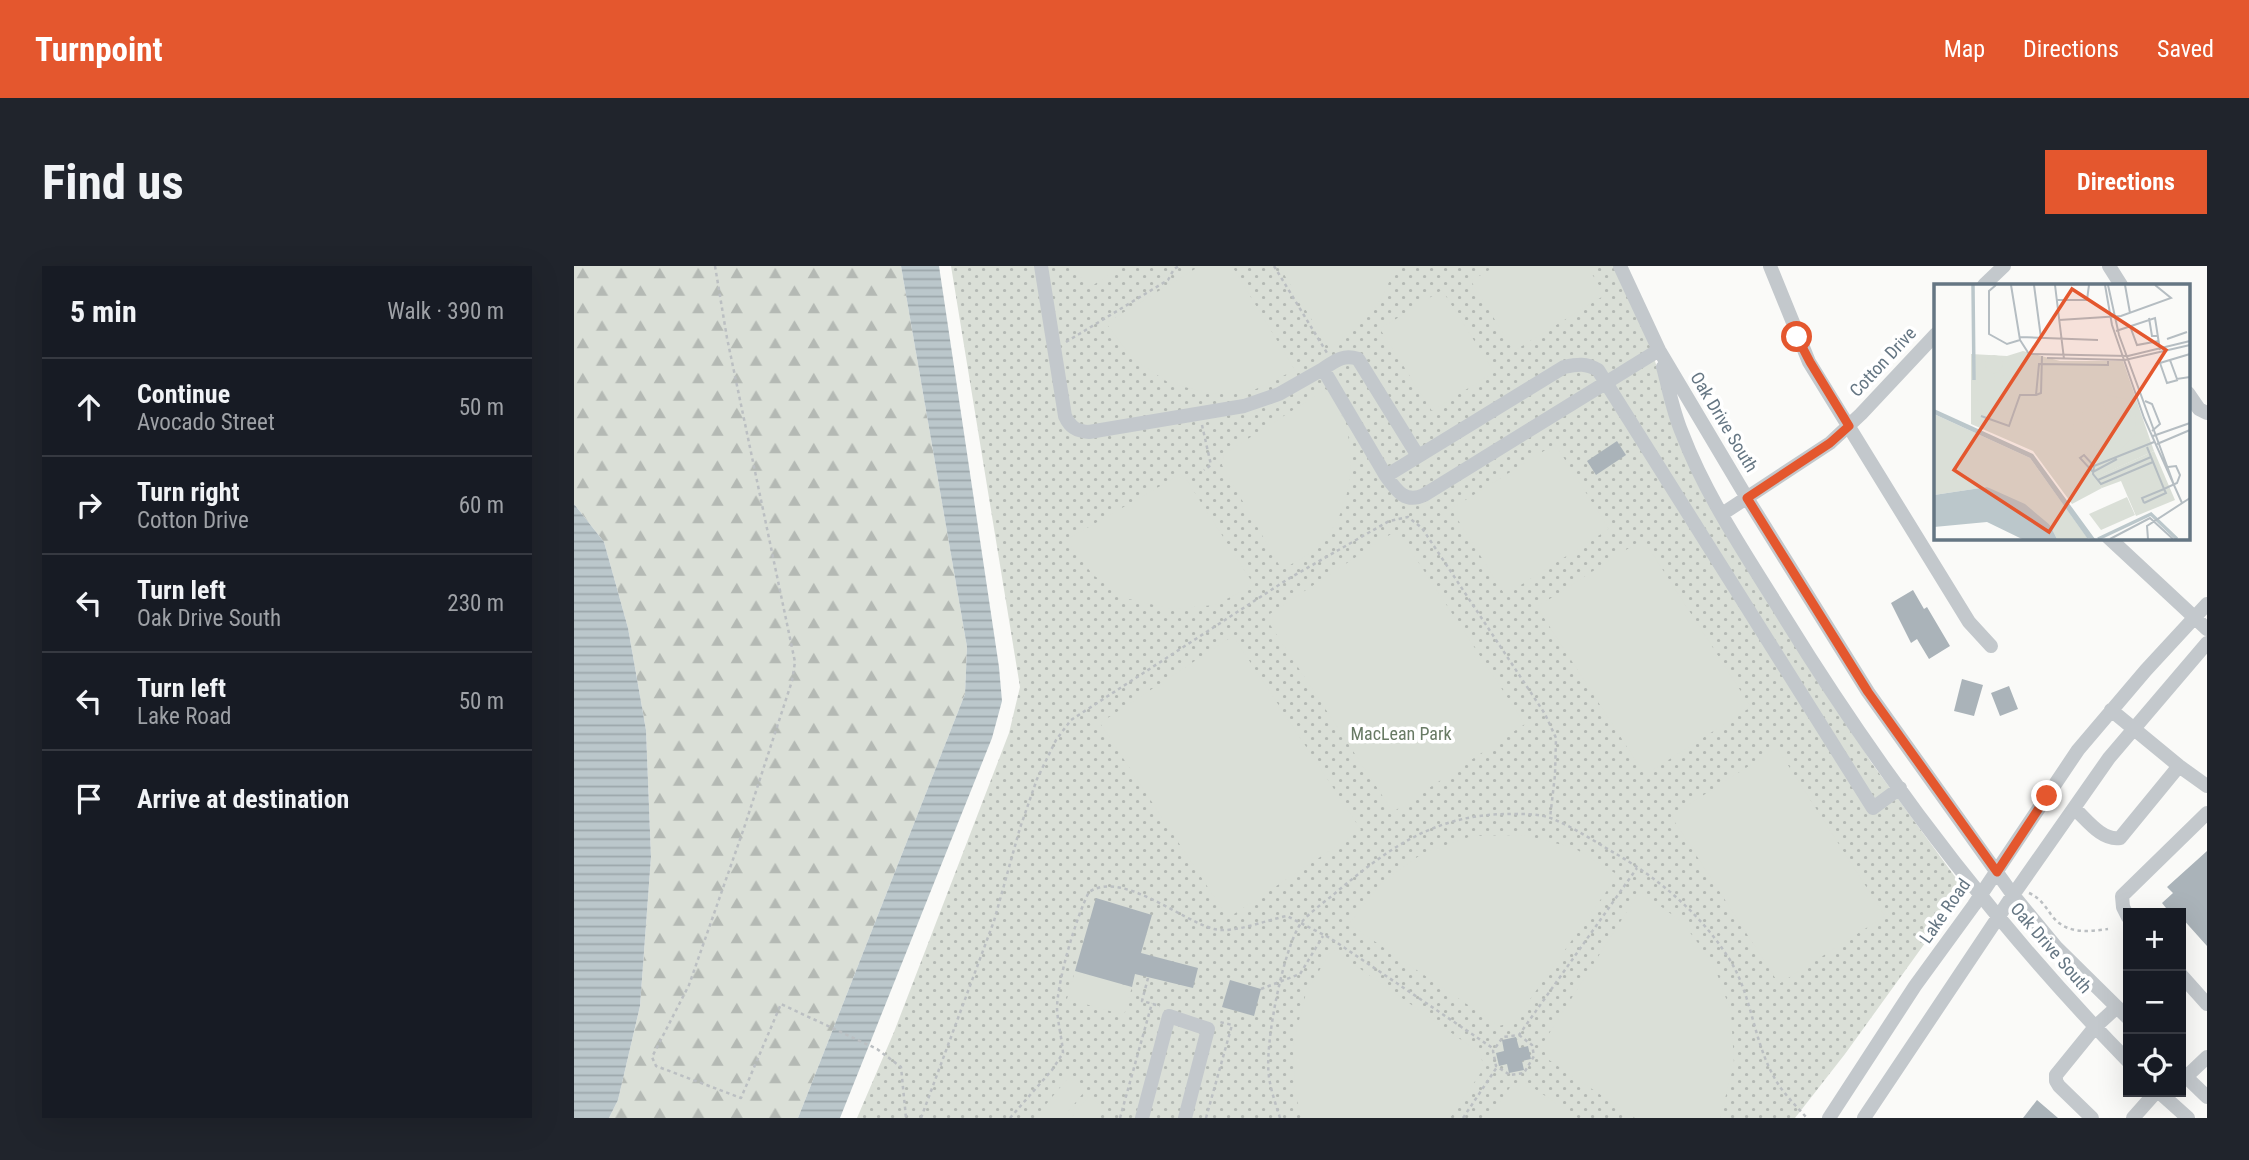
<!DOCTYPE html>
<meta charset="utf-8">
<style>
body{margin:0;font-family:"Roboto Condensed",sans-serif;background:#20242c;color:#f1f3f6}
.controls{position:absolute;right:21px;bottom:21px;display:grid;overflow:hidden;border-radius:0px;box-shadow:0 7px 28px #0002}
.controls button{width:63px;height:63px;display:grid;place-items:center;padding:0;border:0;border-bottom:2px solid #363941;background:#171b24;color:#f1f3f6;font:35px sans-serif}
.stop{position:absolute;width:21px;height:21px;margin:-16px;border:5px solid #e4572e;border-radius:50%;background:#fff}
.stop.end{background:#e4572e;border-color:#fff;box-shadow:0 2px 7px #0008}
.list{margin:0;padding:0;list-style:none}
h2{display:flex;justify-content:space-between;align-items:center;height:91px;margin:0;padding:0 28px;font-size:30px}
h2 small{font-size:23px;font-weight:400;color:#9ea1a6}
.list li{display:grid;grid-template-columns:46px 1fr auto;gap:21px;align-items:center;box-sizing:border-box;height:98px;padding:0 28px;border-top:2px solid #363941}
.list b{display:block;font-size:26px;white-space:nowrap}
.list p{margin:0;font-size:23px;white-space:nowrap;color:#9ea1a6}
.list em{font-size:23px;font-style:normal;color:#9ea1a6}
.icon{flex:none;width:38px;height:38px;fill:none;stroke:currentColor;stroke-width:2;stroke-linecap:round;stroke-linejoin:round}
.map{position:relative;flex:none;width:1633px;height:852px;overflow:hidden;border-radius:0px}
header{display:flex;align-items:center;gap:42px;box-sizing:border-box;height:98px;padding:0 35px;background:#e4572e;color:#fff}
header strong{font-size:33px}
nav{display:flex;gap:38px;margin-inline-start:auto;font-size:24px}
.intro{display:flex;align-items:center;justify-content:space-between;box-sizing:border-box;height:168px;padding:0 42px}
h1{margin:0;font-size:49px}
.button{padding:18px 32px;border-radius:0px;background:#e4572e;color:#fff;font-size:24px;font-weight:700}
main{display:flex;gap:42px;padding:0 42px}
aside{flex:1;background:#171b24;border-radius:0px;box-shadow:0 7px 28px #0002}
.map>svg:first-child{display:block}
.forest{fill:url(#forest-firs)}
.park{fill:url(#park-dots)}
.pitch{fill:#dadfd7}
.water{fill:url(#water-rules)}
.building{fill:#aab3b9}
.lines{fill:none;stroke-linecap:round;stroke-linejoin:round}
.path{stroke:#bbbfc2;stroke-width:2.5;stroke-dasharray:3.5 3.5;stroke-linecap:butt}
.minor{stroke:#c3c8cc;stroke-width:14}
.route{stroke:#e4572e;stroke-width:9}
.labels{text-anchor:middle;stroke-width:7;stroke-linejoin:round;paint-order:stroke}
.street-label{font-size:18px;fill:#657683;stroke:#fff}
.park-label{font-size:18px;fill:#687a64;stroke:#fff}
.inset-river{fill:none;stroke:#bbc7cb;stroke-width:3.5}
.inset-road{fill:none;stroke:#b5bdc2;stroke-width:2}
.view{fill:#e4572e;fill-opacity:0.15;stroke:#e4572e;stroke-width:3.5}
.inset-edge{fill:none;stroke:#657683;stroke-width:3.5}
</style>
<header>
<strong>Turnpoint</strong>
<nav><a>Map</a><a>Directions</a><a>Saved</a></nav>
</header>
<div class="intro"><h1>Find us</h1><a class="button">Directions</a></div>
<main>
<aside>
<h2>5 min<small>Walk · 390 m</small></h2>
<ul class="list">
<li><svg class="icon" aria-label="ahead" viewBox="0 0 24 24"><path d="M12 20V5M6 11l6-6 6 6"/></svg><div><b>Continue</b><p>Avocado Street</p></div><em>50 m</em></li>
<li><svg class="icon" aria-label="right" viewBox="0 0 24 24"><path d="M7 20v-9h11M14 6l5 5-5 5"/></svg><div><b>Turn right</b><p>Cotton Drive</p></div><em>60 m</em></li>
<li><svg class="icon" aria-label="left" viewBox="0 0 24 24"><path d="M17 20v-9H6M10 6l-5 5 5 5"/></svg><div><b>Turn left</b><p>Oak Drive South</p></div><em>230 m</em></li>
<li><svg class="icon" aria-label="left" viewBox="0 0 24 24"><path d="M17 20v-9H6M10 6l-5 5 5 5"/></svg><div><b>Turn left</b><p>Lake Road</p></div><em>50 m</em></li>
<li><svg class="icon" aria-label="arrive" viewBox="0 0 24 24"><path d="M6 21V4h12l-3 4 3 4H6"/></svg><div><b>Arrive at destination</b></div></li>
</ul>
</aside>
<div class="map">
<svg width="1633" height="852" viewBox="0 0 1633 852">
<defs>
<pattern id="forest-firs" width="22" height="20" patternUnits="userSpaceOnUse" patternTransform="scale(1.75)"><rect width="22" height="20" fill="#dadfd7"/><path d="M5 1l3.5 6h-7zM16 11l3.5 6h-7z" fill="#b4b9b4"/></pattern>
<pattern id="park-dots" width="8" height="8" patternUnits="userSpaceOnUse" patternTransform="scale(1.75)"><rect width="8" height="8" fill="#dadfd7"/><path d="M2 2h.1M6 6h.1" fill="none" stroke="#b4b9b4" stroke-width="1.8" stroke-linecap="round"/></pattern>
<pattern id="water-rules" width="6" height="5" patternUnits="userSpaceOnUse" patternTransform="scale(1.75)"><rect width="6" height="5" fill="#bbc7cb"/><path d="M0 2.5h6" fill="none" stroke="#9ca6aa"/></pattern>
</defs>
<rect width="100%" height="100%" fill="#fafaf8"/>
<path class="forest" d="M0,0h327l66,381 -2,47 -167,424h-189l9,-18 22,-94 11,-149 -5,-127 -18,-102 -24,-86 -30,-38z"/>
<path class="park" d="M377,0h666l31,74 33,100 20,47 170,275 93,127 -119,165 -50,64h-938l37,-86 115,-299 11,-46z"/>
<path class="pitch" d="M501,0h48l-36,23z
M626,0h32l63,104 -39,19 -44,5 -43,-11 -37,-25 -26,-35z
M705,0h115c-10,41 -32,58 -65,82z
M922,0h91l18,29 -91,56 -43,-70z
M868,24l52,82 -62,39 -52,-82z
M752,123c6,11 15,22 19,34 13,44 4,100 -35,130 -8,6 -19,11 -28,17l-60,-105 2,-11z
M981,178l54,85 -104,66 -54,-86z
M602,211l10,2 68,106 -39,20 -43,4 -43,-10 -36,-24 -27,-35z
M823,264l128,194 -132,88 -128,-195z
M1069,273l108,168 -106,68 -108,-168z
M659,370l128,194 -133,88 -128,-195z
M1203,482l108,168 -106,68 -108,-168z
M950,569l50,13 44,27 -104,147 -15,4 -150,-102 32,-41 42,-30 49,-17z
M1066,625l42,31 31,41 18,49 3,52 -14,54h-85l-89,-60 -3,-15z
M758,683l148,104 4,15 -34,50h-147l-8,-23 -2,-51 13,-51z
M501,705l57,16 -8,28 -57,-16z
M494,812l16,14 -21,26h-20l-5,-4z
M952,817l52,35h-89l22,-32z
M515,830l17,14 -7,8h-28z"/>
<path class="water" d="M327,0h38l60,401 3,34 -10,37 -152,380h-42l167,-424 2,-47z
M0,238l30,38 24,86 18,102 5,127 -11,149 -22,94 -9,18h-35z"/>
<path class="building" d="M1043,175l9,14 -30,20 -9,-14z
M1339,324l11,19 3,-2 23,39 -21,13 -12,-20 -6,4 -20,-40z
M1388,413l21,6 -9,31 -20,-5z
M1435,420l9,23 -18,7 -9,-23z
M1633,585v95l-26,-29v-4h-11l-8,-10 11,-10 -6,-6z
M522,632l56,17 -11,38 57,15 -5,20 -58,-14 -3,13 -57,-16z
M656,714l31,9 -7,27 -32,-9z
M942,771l3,11 9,-2 3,13 -9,2 2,9 -15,3 -2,-9 -8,2 -3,-13 8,-2 -2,-11z
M1463,834l21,18h-35z"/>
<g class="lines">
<path class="path" d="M141,0l12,72 68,324 -3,19 -48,147 -55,157 -37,72 4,9 85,32 40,-94 96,45 24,18 5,51
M700,0l53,87
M492,76l102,-62 6,-11 5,-3
M628,159l9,40 -7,5
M1455,627c11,5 16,13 23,23 14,18 35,16 56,13
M574,712l-6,23 18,5
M687,723l39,-15 23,-38
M945,769l13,10 2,11 -10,17 -14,2 -14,-9 -3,-15 10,-14 16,-2 118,-167
M347,852l73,-197 26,-93 17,-49 19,-39 15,-20 217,-141 101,-58 19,-4 14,11 123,186 11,24 -1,37 -5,43
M436,852l42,-48 11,-17c-1,-14 -5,-29 -6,-44 0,-27 19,-92 32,-117 33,-22 91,28 125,37 19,5 52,-9 73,-13l43,22 164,111
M546,852l32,-115
M632,852l26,-93 -12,-3
M706,852c-4,-13 -9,-27 -11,-41 -5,-31 14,-128 32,-154 8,-10 22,-20 32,-28 53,-45 100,-80 173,-81 14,0 33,-1 47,5 22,9 44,24 65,36 42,25 81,58 108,99 26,37 26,84 48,123 8,15 21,28 33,41
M889,852l34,-51"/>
<path class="minor" d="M467,0l24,150c5,11 11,15 24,16l155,-26 35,-12 44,-25 63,107 178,-109c14,-3 22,-4 34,3l275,438 27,-20
M1046,0l39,84 88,148 121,194 145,203 43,52 72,71
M1196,0l39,96 160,260 22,24
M1535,0l12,19
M1410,19l20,-19
M1089,101c6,22 10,45 19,66 25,66 67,126 103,185 98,159 212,309 343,443
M749,103c12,-8 20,-15 35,-10l60,97
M1614,127l11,16 8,4
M812,210c10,14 19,28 38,19l235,-145
M1148,248l108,-71 31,-29 75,-80
M1534,271l99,92
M1537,444l68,56 28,20
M1501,543c12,11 27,32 45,29l59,-72
M1554,651l-5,-10 -1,-11 85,-83
M1607,709l26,29
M1607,806l26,25
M1612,811l21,-20
M1585,826l29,26
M568,852l27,-102 39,13 -23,89
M1255,852l86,-132 59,-81 104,-155 68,-80 61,-66
M1290,852l149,-223 96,-137 98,-115
M1518,852l-33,-32 -3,-5v-6l39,-48 22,-20
M1559,852l23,-26"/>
</g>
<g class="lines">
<path class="route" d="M1223,71l13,25 39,64 -19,17 -83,55 121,194 129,180 50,-76"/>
</g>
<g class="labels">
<g class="street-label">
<text transform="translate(1309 96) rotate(-47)" y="6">Cotton Drive</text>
<text transform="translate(1150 156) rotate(59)" y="6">Oak Drive South</text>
<text transform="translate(1371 645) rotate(-55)" y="6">Lake Road</text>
<text transform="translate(1477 682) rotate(49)" y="6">Oak Drive South</text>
</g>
<g class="park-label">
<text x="827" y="474">MacLean Park</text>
</g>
</g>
<g transform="translate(1360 18)">
<rect width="256" height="256" fill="#fafaf8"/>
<path d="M0,130l96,44 58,81h-31l-7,-14 -63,-38 -53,8z" fill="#dadfd7"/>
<path d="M89,67l37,10h63l31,90 -59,27 7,10 -30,16 -39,-53 -62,-27v-70l36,2zM193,213l8,18 -34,15 -12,-16z" fill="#dadfd7"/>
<path d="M51 80a9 9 0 1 1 18 0a9 9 0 1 1-18 0ZM127,87h27v17h-27zM160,88h27v16h-27zM61,89l-1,18h-18l3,-11zM66,90l15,7 3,11h-17zM173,111l19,4 8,11 -24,9 -10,-22zM42,113h17l1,18 -11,-3zM65,114l1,-1 18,1 -8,15 -11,2zM109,114h31v21h-31zM163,114l8,24 -22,10 -1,-20zM201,130l1,20 -14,14 -9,-24zM88,134h17l-8,15 -11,2zM109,140h30l1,21h-31zM175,143l9,22 -20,1 -10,-8 -3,-7zM220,167l21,49 -39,16 -15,-35 -19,7 -8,-10z" fill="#dadfd7"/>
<path d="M0,125l99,45 62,85 -8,-1 -57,-80 -96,-44zM53,203l38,17 25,21 7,14h-35l-35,-17 -53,5v-32z" fill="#bbc7cb"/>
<path class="inset-river" d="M39,1l1,95M164,255l53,-25 26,25"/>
<path class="inset-road" d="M62,1l-7,6v43l18,10 13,-4M77,1l9,55 9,14 99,2 62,-15M100,1l7,53M121,1l9,74M171,1l7,40 32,93 38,85M174,1l11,50 55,150M191,1l5,28M122,16h31l2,-15M215,34l3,18h6M125,36l62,-4 50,-18 -16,-13M196,42l7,19 22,-4M182,47l39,-13 5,32M86,53l78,3M233,55l20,-7M113,74l78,2 65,-15M236,76l7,19 13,-2M244,96l-11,3 -7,-20 30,-9M102,111l5,-2 1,-37M211,117l7,3 8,20 -8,7M47,132l28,10 11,-31h16l3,-31 69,1v-4M219,152l37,-13M223,160l33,-14M213,163l17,42 13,-6 3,-8 -4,-9 -8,1M183,175l-24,13 -13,-14 4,-3 10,11 60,-24M160,182l-1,8 8,10 52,-22M164,196l53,-23M210,219l22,-10 -2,-4M210,219l-2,-5 22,-9M176,255l40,-21 23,21M214,255l-1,-13 43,-28"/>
<path class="view" d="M138,5l94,61 -117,182 -95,-62z"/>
<rect width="256" height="256" class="inset-edge"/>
</g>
</svg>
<div class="controls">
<button>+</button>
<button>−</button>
<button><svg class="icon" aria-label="locate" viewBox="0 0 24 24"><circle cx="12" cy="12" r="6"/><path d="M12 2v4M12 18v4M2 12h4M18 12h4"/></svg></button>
</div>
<div class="stop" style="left:1223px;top:71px"></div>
<div class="stop end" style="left:1473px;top:530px"></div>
</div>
</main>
